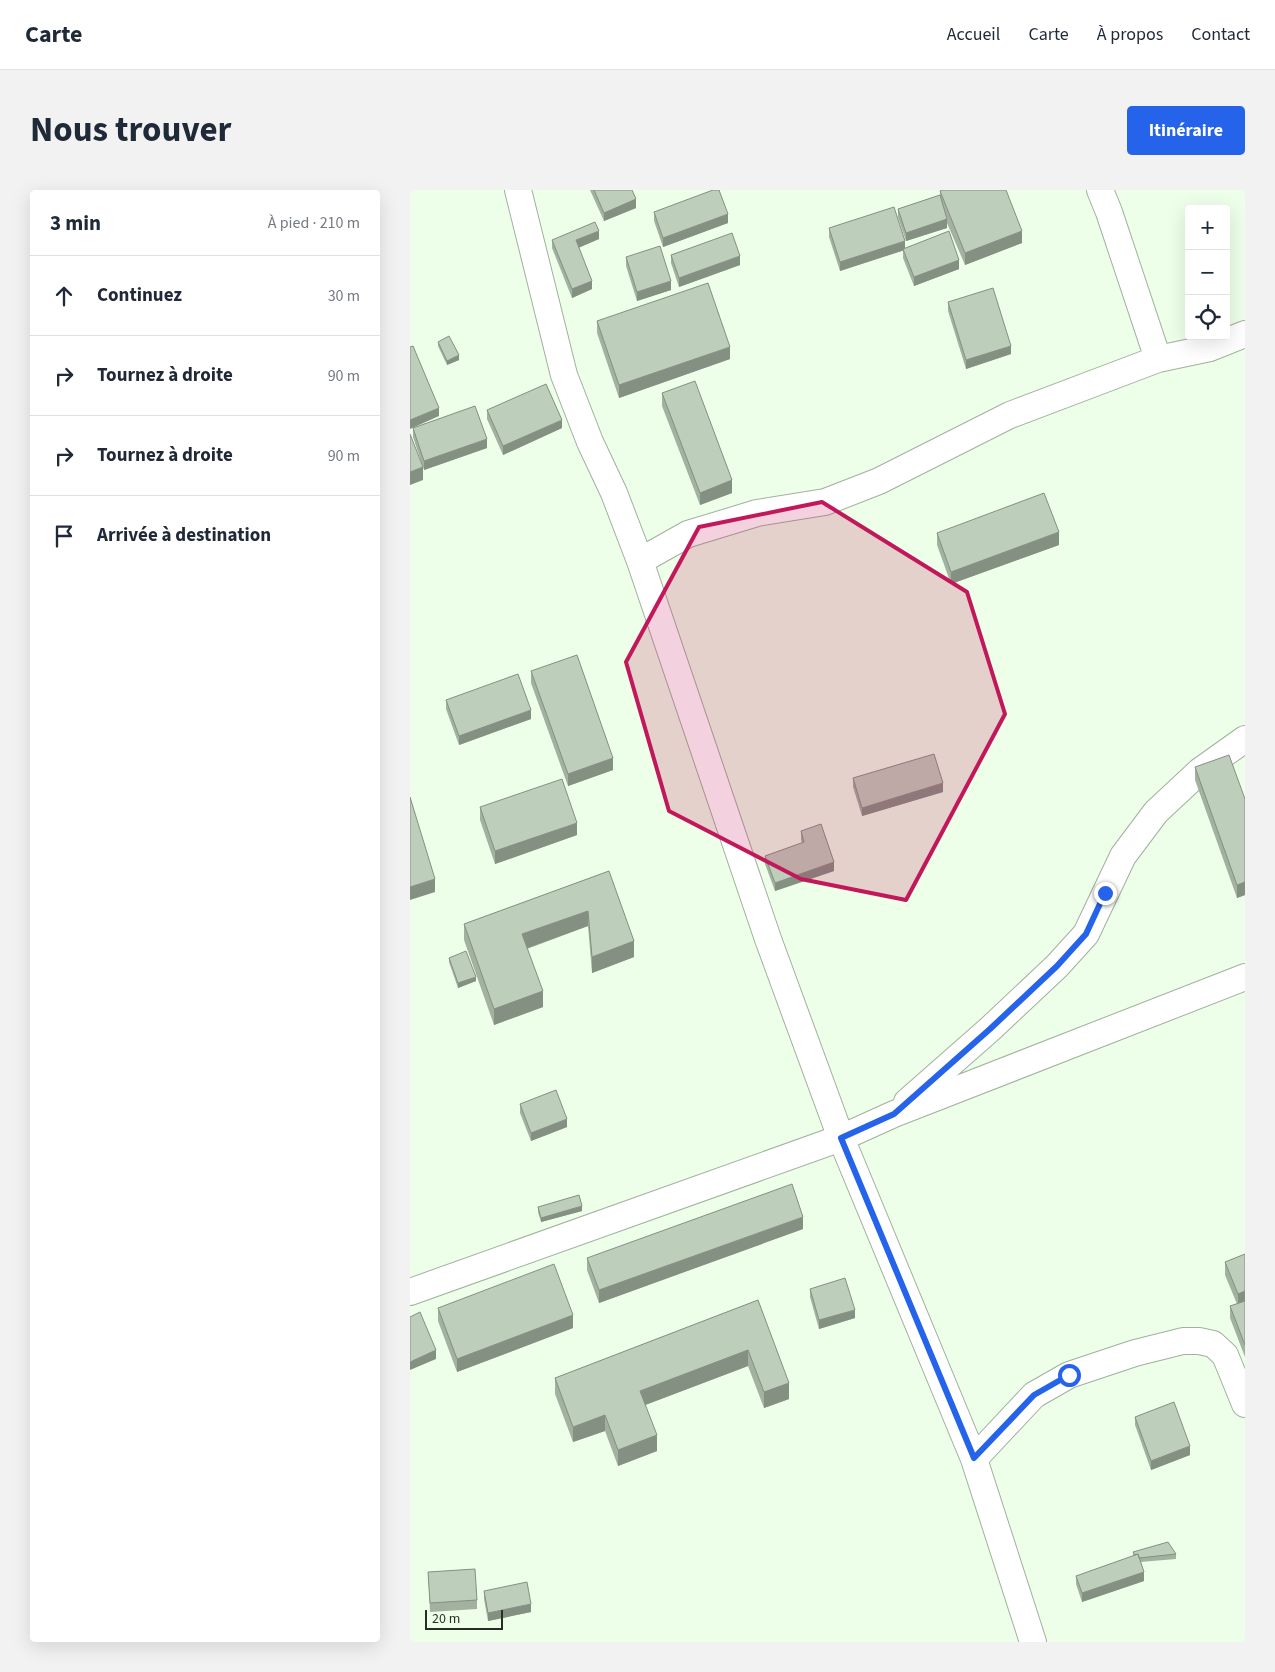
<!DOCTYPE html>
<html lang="fr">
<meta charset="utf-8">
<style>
body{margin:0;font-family:"Source Sans 3",sans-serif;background:#f2f2f3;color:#1f2937}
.controls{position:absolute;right:15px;top:15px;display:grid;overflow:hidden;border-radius:5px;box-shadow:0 5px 20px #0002}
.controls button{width:45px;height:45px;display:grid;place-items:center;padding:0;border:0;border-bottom:1px solid #e0e1e3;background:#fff;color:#1f2937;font:25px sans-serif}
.scale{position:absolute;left:15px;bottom:12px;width:78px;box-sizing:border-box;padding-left:5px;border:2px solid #272e26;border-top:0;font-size:14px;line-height:18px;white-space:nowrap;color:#272e26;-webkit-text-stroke:4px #edffe9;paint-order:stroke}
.stop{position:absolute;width:15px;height:15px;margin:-11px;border:4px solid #2563eb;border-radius:50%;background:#fff}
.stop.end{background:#2563eb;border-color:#fff;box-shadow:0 1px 5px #0008}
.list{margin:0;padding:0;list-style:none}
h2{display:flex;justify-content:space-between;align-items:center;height:65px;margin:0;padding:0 20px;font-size:21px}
h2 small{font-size:16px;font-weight:400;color:#747a83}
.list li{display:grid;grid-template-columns:32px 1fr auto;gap:15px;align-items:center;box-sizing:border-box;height:80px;padding:0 20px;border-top:1px solid #e0e1e3}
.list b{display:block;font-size:19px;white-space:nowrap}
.list em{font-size:16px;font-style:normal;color:#747a83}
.icon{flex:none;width:28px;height:28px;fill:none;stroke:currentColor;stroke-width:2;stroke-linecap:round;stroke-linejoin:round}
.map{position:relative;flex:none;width:835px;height:1452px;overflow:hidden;border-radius:5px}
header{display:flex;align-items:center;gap:30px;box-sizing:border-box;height:70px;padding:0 25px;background:#fff;border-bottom:1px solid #e0e1e3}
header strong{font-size:24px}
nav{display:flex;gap:28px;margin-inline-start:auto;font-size:18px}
.intro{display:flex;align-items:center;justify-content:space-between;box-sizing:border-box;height:120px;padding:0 30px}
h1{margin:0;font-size:35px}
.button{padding:12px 22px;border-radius:5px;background:#2563eb;color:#fff;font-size:18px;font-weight:700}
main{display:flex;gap:30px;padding:0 30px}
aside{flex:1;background:#fff;border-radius:5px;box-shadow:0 5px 20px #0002}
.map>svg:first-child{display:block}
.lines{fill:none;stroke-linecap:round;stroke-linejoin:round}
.street-casing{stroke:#a0b19d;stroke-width:28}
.street{stroke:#fff;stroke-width:26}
.wall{fill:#a3b1a0}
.shaded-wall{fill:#849082}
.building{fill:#bdceba;stroke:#849082}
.route{stroke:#2563eb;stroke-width:6}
.marked{fill:#c2185b;fill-opacity:0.2;stroke:#c2185b;stroke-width:4;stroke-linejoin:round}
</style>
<header>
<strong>Carte</strong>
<nav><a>Accueil</a><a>Carte</a><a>À propos</a><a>Contact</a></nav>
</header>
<div class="intro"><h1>Nous trouver</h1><a class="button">Itinéraire</a></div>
<main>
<aside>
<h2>3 min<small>À pied · 210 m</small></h2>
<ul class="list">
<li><svg class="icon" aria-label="ahead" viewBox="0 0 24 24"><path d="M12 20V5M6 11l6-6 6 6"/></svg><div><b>Continuez</b></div><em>30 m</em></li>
<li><svg class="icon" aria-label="right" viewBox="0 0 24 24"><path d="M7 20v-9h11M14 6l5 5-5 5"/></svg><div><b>Tournez à droite</b></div><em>90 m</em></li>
<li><svg class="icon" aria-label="right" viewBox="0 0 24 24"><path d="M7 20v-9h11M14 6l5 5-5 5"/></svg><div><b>Tournez à droite</b></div><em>90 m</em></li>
<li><svg class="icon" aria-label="arrive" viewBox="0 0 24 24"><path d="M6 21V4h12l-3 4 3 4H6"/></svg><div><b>Arrivée à destination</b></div></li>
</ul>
</aside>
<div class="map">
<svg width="835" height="1452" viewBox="0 0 835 1452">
<rect width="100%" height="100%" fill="#edffe9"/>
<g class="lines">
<defs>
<path id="street" d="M108,0l46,185 26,67 24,51 26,68 128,378 73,199 133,321 59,183
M690,0l9,22 49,147
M230,371l48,-27 69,-21 68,-11 54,-21 131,-66 148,-56 52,-11 35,-14
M497,912l83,-73 67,-63 29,-32 37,-78 33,-44 44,-41 45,-32
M0,1102l431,-154 53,-24 351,-137
M564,1269l60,-64 35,-20 66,-22 48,-12h16l14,3 12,11 20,49"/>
</defs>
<use href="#street" class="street-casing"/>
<use href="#street" class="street"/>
</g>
<path class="wall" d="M180,0h42l4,18 -32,13z
M530,1l82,52 -57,22 -18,-42v5l-41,13 -8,-24v-8l42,-14z
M244,22l74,11 -65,24 -9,-26z
M419,38l76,20 54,21 -45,17 -11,-28v-8l-63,21 -11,-34z
M189,49l-20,8 13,42 -20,9 -20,-50v-8z
M261,65l69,10 -61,22 -8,-24z
M216,67l45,33 -34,11 -11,-35z
M538,112l63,52 -45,15 -18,-58z
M187,131l133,38 -111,39 -22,-65z
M28,152l21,18 -12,5 -9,-19z
M252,203l70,100 -32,12 -38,-99z
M77,220l75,18 -59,27 -16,-36z
M3,238l74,20 -63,22 -11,-33z
M527,343l122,12 -108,39 -14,-39z
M121,481l82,99 -45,16 -37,-103z
M36,510l85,19 -72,26 -13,-36z
M785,577l50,32v96l-8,3 -42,-118z
M443,588l90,14 -81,24 -9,-29z
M70,617l97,28 -82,29 -15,-44z
M391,641l33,40 -59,20 -10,-27v-8l37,-13 -1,-3z
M199,681l25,86 -42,16 -4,-47 -61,23 16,58 -49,18 -30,-85v-16z
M39,768l27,23 -18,7 -9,-26z
M110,914l47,23 -36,14 -11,-28z
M128,1017l44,4 -41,11 -3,-10z
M393,1039l-204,74 -12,-33v-12z
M835,1064v103l-15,-39v-12l7,-2 -12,-29v-13z
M400,1099l45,29 -36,11 -9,-32z
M348,1110l31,99 -25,9 -16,-42 -103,39 12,46 -39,15 -13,-35 -32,11 -18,-48v-16z
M28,1118l135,20 -116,44 -19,-51z
M725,1227l55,38 -39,15 -16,-45z
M723,1362l43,2v5l-36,3 4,19 -62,21 -6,-18v-8l57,-20z
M18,1382l49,28v9l-47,3z
M74,1401l47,21 -43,9 -4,-22z"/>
<path class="shaded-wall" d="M226,9v9l-32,13v-8z
M318,24v9l-65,24v-9z
M537,29v9l-41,13v-8z
M189,41v8l-23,10v-9z
M612,41v12l-57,22v-12z
M495,51v9l-65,21v-9z
M330,66v9l-61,22v-9z
M549,70v9l-45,17v-9z
M182,91v8l-20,9v-9z
M261,91v9l-34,11v-9z
M601,156v8l-45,15v-9z
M320,157v12l-111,39v-13z
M49,165v5l-12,5v-4z
M29,218v8l-29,13v-9z
M152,230v8l-59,27v-9z
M77,249v9l-63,22v-9z
M13,277v13l-13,5v-13z
M322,290v13l-32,12v-12z
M649,342v13l-108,39v-12z
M121,520v9l-72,26v-9z
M203,568v12l-45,16v-12z
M533,593v9l-81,24v-8z
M167,633v12l-82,29v-13z
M424,672v9l-59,20v-8z
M25,689v13l-25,8v-13z
M835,692v13l-8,3v-13z
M178,721v15l-66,24v-16z
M224,751v16l-42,16v-16z
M66,787v4l-18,7v-5z
M133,801v16l-49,18v-16z
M157,929v8l-36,14v-8z
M172,1016v5l-41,11v-4z
M393,1027v12l-204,74v-13z
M835,1101v13l-7,3v-13z
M445,1120v8l-36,11v-9z
M163,1125v13l-116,44v-13z
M26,1160v9l-26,11v-8z
M338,1160v16l-108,41v-16z
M379,1193v16l-25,9v-16z
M195,1225v16l-32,11v-15z
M247,1245v16l-39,15v-16z
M780,1256v9l-39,15v-9z
M734,1382v9l-62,21v-9z
M121,1414v8l-43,9v-8z"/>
<path class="building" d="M184,0h38l4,9 -32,14z
M303,0h6l9,24 -65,24 -9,-26z
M532,0h64l16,41 -57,22 -25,-62z
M530,5l7,24 -41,14 -8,-24z
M484,17l11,34 -65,21 -11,-34z
M185,32l4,9 -23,9 16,41 -20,8 -20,-49z
M539,41l10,29 -45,17 -11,-28z
M322,43l8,23 -61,22 -8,-23z
M250,56l11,35 -34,11 -11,-35z
M298,93l22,64 -111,38 -22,-64z
M583,98l18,58 -45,14 -18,-58z
M39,146l10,19 -12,6 -9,-19z
M3,156l26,62 -29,12v-73z
M285,191l37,99 -32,13 -38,-100z
M136,194l16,36 -59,26 -16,-36z
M65,216l12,33 -63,22 -11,-33z
M0,244l13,33 -13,5z
M634,303l15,39 -108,40 -14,-39z
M167,465l36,103 -45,16 -37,-103z
M108,484l13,36 -72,26 -13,-36z
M524,564l9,29 -81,25 -9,-30z
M819,565l16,44v83l-8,3 -42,-118z
M152,589l15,44 -82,28 -15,-44z
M0,607l25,82 -25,8z
M411,634l13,38 -59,21 -10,-27 39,-14 -3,-11z
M199,681l25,70 -42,16 -4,-46 -66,23 21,57 -49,18 -30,-85z
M56,761l10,26 -18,6 -9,-25z
M146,900l11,29 -36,14 -11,-29z
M382,994l11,33 -204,73 -12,-32z
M169,1005l3,11 -41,12 -3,-11z
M835,1064v37l-7,3 -13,-32z
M144,1074l19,51 -116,44 -19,-51z
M435,1088l10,32 -36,10 -9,-31z
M348,1110l31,83 -25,9 -16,-42 -108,41 17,44 -39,15 -13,-35 -32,12 -18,-49z
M835,1111v44l-15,-39z
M10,1122l16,38 -26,12v-45z
M764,1212l16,44 -39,15 -16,-44z
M758,1352l8,12 -37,4 -1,-4 -3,1 -2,-3z
M728,1364l6,18 -62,21 -6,-17z
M65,1379l2,31 -47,3 -2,-31z
M117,1392l4,22 -43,9 -4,-22z"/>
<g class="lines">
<path class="route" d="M659,1185l-35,20 -60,63 -133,-320 53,-24 96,-85 67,-63 29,-32 19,-41"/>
</g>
<path class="marked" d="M412,312l145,90 38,122 -99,186 -105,-21 -132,-68 -43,-149 73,-135z"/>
</svg>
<div class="controls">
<button>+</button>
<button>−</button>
<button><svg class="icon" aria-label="locate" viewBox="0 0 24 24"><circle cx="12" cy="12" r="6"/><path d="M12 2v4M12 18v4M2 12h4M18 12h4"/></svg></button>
</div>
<div class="scale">20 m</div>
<div class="stop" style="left:659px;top:1185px"></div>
<div class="stop end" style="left:695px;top:703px"></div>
</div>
</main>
